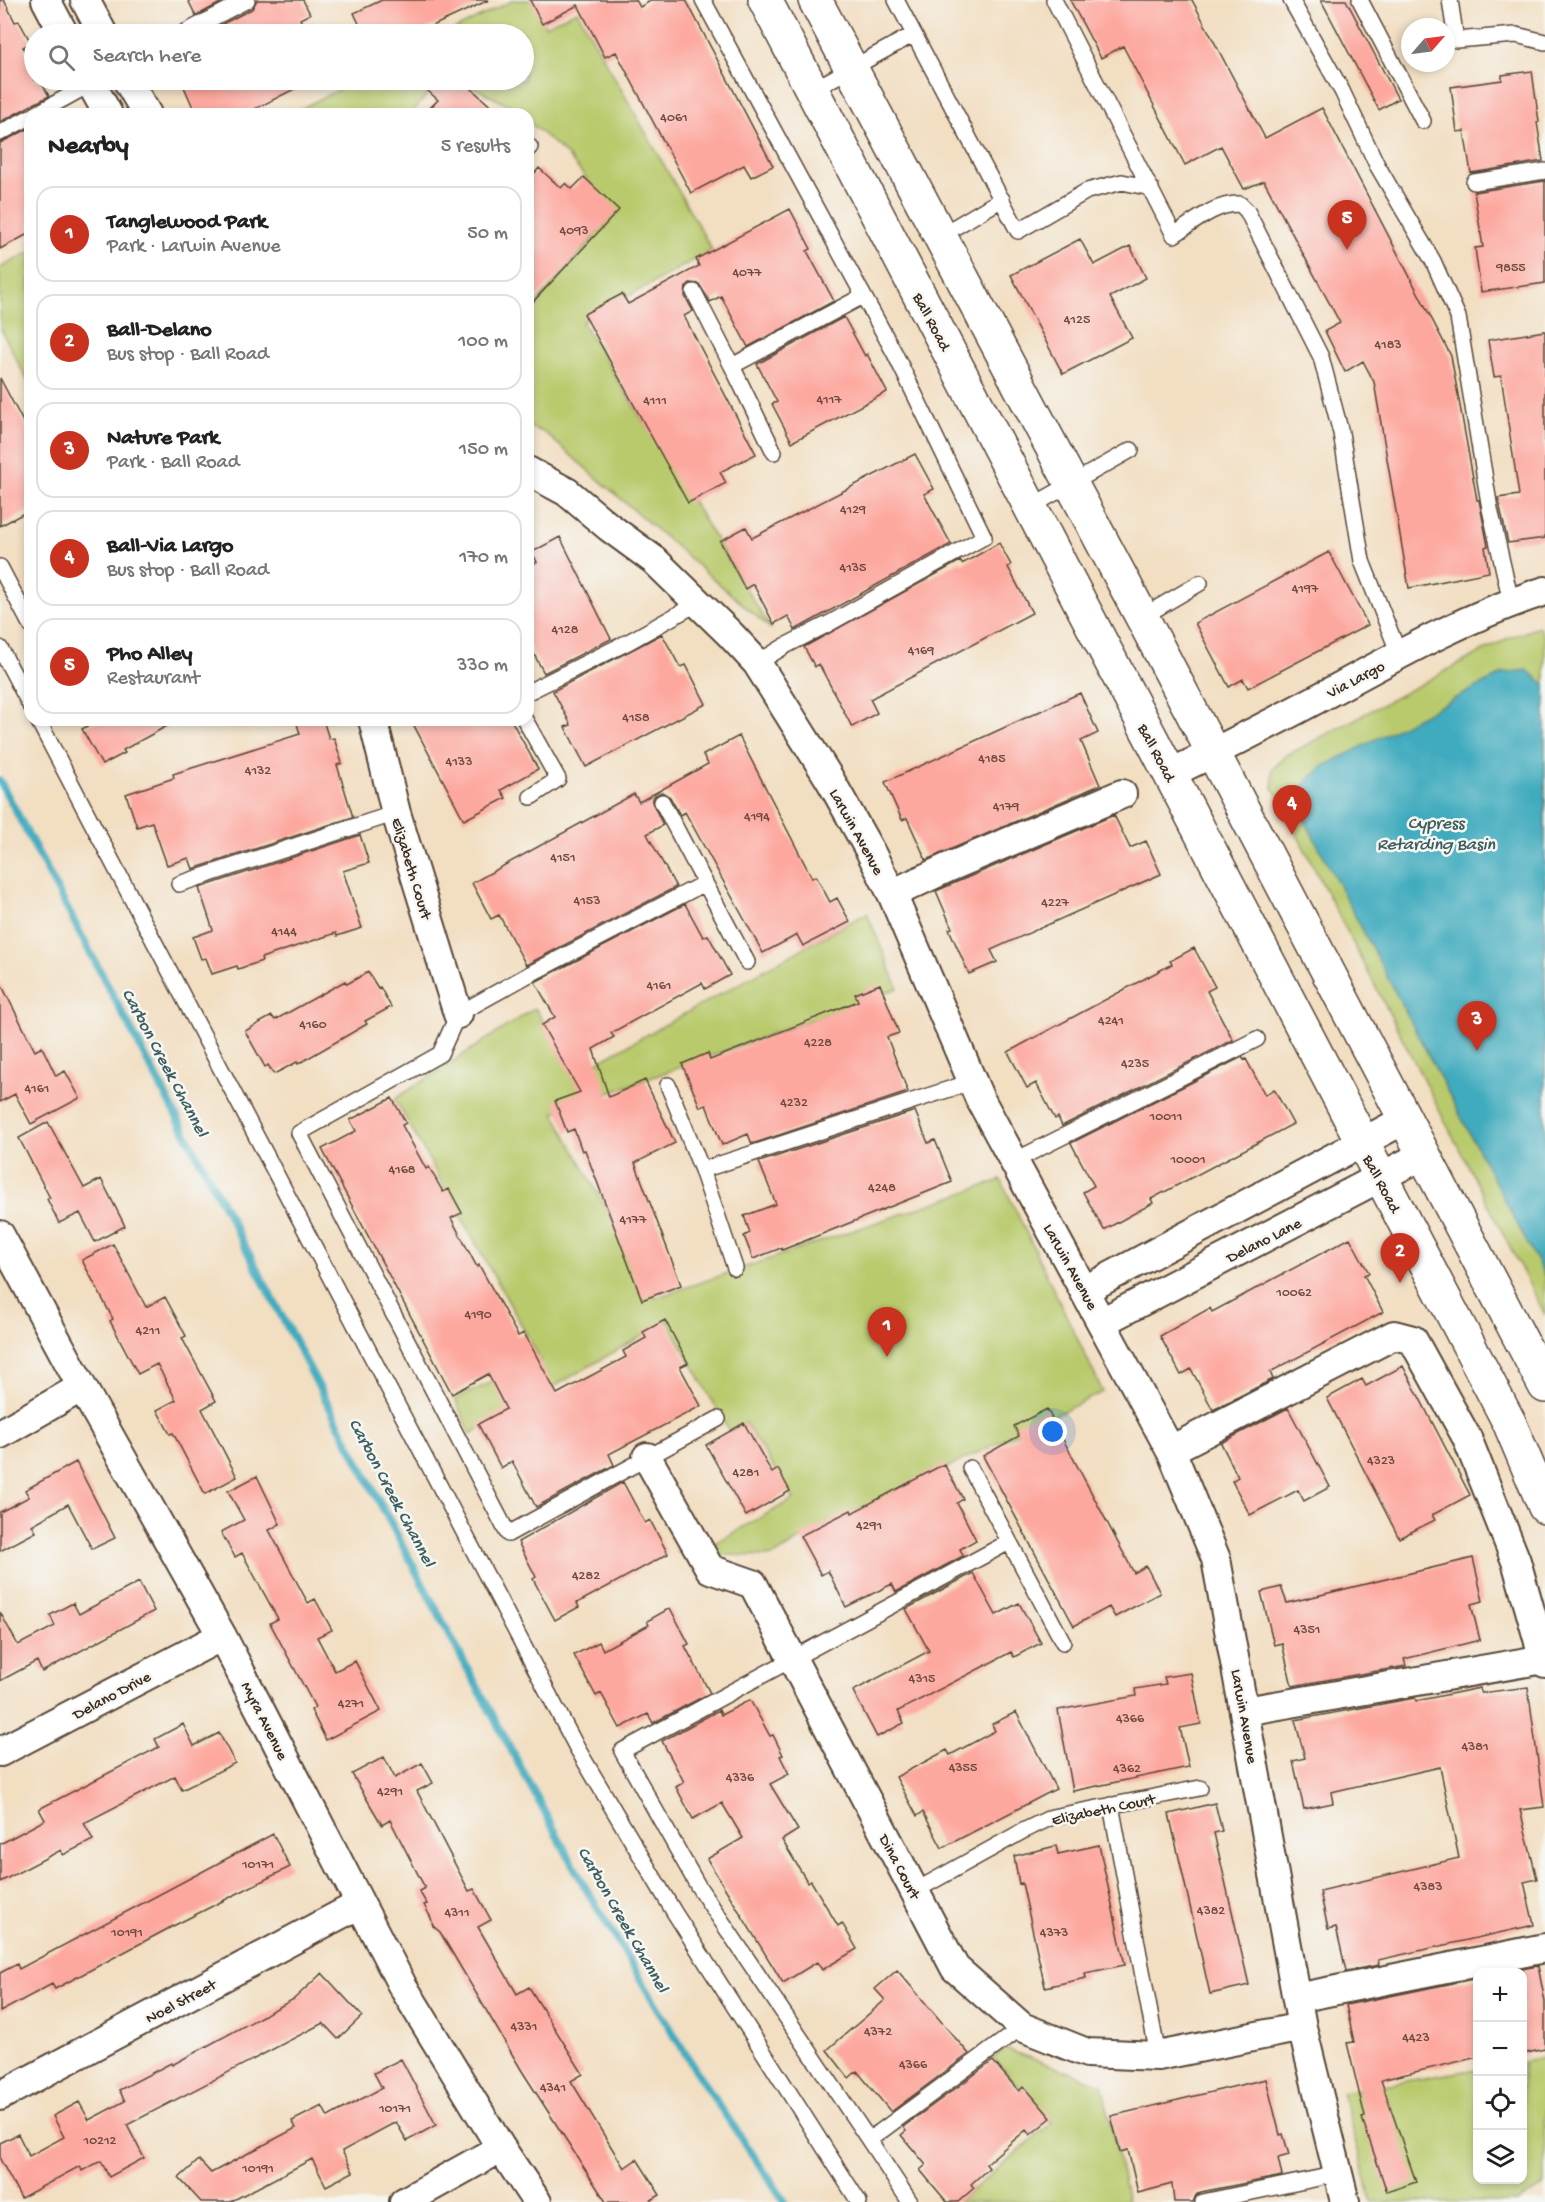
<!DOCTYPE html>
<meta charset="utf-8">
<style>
body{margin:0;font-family:"Gochi Hand",sans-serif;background:#f2f2f2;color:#222}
.controls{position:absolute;right:18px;bottom:18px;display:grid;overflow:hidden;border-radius:12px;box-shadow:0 3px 9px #0003}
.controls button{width:54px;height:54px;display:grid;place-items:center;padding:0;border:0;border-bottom:2px solid #e0e0e0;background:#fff;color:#222;font:30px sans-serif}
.compass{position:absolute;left:1401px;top:18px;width:54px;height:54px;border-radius:50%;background:#fff;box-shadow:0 3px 9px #0003;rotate:62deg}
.you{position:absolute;left:1053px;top:1432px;width:21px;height:21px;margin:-15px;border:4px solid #fff;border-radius:50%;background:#1a73e8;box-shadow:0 0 0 9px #1a73e833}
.badge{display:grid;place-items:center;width:39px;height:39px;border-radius:50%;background:#c8321e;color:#fff;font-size:20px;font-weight:700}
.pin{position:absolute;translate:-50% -50px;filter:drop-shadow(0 2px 3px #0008)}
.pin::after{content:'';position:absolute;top:32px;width:21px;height:18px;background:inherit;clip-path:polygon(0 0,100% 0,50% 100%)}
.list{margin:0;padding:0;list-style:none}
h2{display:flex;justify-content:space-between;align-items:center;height:78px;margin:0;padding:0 24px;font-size:26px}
h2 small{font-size:20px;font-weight:400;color:#767676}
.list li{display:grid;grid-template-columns:39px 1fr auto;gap:18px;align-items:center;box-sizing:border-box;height:96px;margin:0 12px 12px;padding:0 12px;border:2px solid #e0e0e0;border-radius:18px}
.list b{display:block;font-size:22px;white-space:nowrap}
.list p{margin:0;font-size:20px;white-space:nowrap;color:#767676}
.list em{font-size:20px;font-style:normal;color:#767676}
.icon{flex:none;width:33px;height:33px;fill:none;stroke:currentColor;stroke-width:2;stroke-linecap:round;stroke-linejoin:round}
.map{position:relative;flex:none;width:1545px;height:2202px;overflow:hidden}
.search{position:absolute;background:#fff;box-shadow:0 3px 9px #0003;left:24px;top:24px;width:510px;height:66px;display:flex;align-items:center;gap:15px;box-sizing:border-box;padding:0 21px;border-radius:33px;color:#767676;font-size:22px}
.panel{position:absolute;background:#fff;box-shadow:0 3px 9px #0003;left:24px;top:108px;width:510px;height:618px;border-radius:18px}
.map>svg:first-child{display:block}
.green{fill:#b9ca6d;stroke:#7a7a46;stroke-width:1.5}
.water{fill:#3fabbe;stroke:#3d6a6e;stroke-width:1.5}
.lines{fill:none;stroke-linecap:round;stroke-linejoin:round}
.stream{stroke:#3fabbe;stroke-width:8}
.building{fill:#fda89f}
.lane-casing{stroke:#564536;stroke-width:18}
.street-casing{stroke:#564536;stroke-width:32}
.primary-casing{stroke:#564536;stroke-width:36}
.lane{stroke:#fff;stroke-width:15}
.street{stroke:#fff;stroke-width:28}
.primary{stroke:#fff;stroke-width:33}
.labels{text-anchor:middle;stroke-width:5;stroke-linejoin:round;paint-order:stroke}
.number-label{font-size:14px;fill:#6c4a3e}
.street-label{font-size:16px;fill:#3b2a1e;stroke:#f6f6f2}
.water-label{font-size:18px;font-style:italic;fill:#3d5e5e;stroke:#f6f6f2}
</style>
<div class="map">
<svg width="1545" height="2202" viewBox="0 0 1545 2202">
<rect width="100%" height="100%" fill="#f6f6f2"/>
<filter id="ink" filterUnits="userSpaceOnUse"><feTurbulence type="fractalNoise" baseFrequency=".0167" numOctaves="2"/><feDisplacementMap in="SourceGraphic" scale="12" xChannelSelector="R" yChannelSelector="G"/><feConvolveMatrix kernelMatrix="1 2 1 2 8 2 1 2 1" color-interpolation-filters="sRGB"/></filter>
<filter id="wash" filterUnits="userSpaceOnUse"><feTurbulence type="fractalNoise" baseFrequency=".008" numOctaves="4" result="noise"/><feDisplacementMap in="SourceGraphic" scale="24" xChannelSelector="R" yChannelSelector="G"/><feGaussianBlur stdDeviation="1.35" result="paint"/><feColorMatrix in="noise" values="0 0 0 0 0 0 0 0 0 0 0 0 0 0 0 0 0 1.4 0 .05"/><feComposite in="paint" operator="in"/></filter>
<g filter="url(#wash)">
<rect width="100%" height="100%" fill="#f2dec1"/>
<path class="green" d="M513,0h19l13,26 32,-15 135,239 -130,72 189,307 -226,-196 -17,-7v-113l87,-100 -48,-58 -39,-34v-7h-8l-8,-7 -53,-27h65v-46h-78z
M358,80h81l-28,34h-121z
M30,252v134l-30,-59v-59z
M1539,627l6,12v676l-272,-527 -1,-19 15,-14 221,-117z
M867,913l31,75 -344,125 101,185 346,-118 102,212 -299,145 -30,19 -55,-1 -6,-11 81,-45 -49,-76 -16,8 -61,-110 -197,113 -16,-35 86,-39 -146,-261 140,-91 39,67z
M1006,2049l96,35 26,118h-170l94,-79 -59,-65z
M1544,2058l1,127 -28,17h-145l-30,-110 135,-23 1,111h44l1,-118z"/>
<path class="water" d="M1527,670l18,14v593l-242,-460 -7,-18 9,-16 17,-16 182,-94z"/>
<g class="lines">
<path class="stream" d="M0,781l457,868 128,238 114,189 86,126"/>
</g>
<g id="blocks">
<path class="building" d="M0,0h4l11,22 4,-1 12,22 -8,4 11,23v10h6l9,16 -49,26z
M188,0h38l-30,16z
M257,0h46l7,14 -10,5 8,15h-102l-1,-1 47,-24z
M382,0h107l-74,34h-51l-10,-21z
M530,0h106l4,7 12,-7h34l87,166 -22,11 -7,-12 -53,28 -75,-141 -11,5 -27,-52 -36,19z
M1070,0h122l73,138 57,-30 129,248 26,144h2l9,46 -3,1 4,25 -80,16 -35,-206 -11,-21 -18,11 -20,-41 15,-8 -76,-142 -20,8 -23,-43 -36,19 -62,-119 -22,12z
M1321,0h25l52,99 -19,11z
M1532,71l7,51h-2l6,39 -72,12 -7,-42 -7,1 -6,-45 51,-7v-5z
M181,80h131l-67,34h-49z
M436,80h26l37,34h-75l14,-14 -11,-10z
M30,128v105l-30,16v-106z
M539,168l22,20 5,-5 6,6 12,-12 35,33 -91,97v-126z
M1545,181v102l-64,9 -6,-44 8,-1 -9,-55z
M790,209l21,40 -4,2 27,50 -86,46 -27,-51 -11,6 -11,-18 -9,-1 -4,4 -1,9 8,15 -9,5 72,138 -36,18 6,11 -38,20 -104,-189 38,-20 6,10 71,-38 -3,-7z
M1080,239l14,26 36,-19 16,32 -36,19 22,41 -69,36 -52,-99z
M844,317l21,39 2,-2 20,38 -95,50 -20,-38 5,-2 -20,-38z
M1545,331v207l-37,5 -10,-45 21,-3 -18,-119 -7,1 -6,-37z
M0,378l30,57v75l-30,16z
M915,454l19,35 -10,5 27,50 -156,86 -7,-14 -14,8 -21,-40 -8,5 -25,-48 26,-14 6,11z
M560,537l51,102 -67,34 -16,-30v-76l9,-5 -5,-10z
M999,543l12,22 -3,2 24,46 -162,86 7,14 -25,14 -33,-63 -4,3 -11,-20 156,-86 2,3z
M1329,552l39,73 -120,63 -5,-9 -14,8 -34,-64z
M662,634l18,33 6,-2 20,39 -120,63 -21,-40 6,-2 -18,-34z
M1080,693l18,40 -17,8 19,44 -174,75 -19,-42 -5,2 -17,-38z
M98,720h80l-55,30 2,3 -23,12 -20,-36z
M308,720h15l6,19 5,-1 8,25 -5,2 16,52 -160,52 -4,-11 -22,7 -15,-43 -15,5 -11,-33 48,-16 -1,-4 127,-40 -3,-10z
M411,720h100l27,49 -37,21 5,8 -42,22z
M739,736l73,142 4,-2 14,26 7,-4 13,24 -47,24 -6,-11 -34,18 -78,-141 -5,3 -10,-18 -8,-5 -8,4 -2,6 11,23 -16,9 29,53 -150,78 -27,-50 -8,4 -19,-36 162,-89 5,8 69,-38 -5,-9z
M1114,815l16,33 16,-7 15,33 -170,76 6,12 -28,12 -20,-45 3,-1 -16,-37z
M360,835l9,28 -26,8 19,57 -25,8 -1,-3 -75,25 1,3 -24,8 -1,-3 -25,8 -6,-16 -5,1 -8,-22 20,-7 -14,-42z
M685,904l18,33 5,-2 22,40 -25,14 -3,-6 -91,50 3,4 -21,12 16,48 36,-17 30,63 -40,20 46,122 -39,15 -57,-150 -3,1 -8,-22 -7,3 -12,-31 25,-9 -38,-67 13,-8 -20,-35z
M1194,948l21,39 -8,4 26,49 -171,86 -4,-9 -3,2 -19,-36 -9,5 -19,-36 164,-88 -2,-3z
M368,972l10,16 2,-1 11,20 -26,14 2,3 -69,40 -1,-2 -23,12 -6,-9 -3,2 -20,-36 27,-15 3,4 70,-39 2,3z
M0,982l35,69 7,-4 14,29 9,-5 15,27 -49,26 -16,-30 -15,8z
M880,984l19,49 -12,4 21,55 -156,52 -4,-10 -26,11 -16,-40 -6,2 -18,-43 26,-11 2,7 148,-59 -3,-7z
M1242,1057l2,3 2,-1 19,36 9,-6 19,35 -142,75 2,4 -49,27 -21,-38 11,-6 -23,-43z
M392,1098l14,25 -4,2 24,44 3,-2 14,25 6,-3 13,24 -11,5 26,49 2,-2 39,71 6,-3 33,61 69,-37 -3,-6 23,-13 -3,-6 22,-12 23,43 -8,4 21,39 -92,48 5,11 -78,42 -24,-46 -11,7 -23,-44 28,-15 -18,-35 -36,20 -130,-245 34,-18 -6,-11z
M915,1111l13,32 7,-3 17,42 -170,68 -1,-2 -28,11 -9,-23 6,-3 -6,-17 32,-12 -17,-42z
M48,1122l36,66 17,-9 24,47 -30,16 -15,-29 -21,10 -12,-24 3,-1 -31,-60z
M1350,1238l19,35 -5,2 19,37 -113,60 3,7 -60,31 -22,-41 -10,6 -21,-39 50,-28 2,4z
M113,1244l33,63 19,-10 21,39 -4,2 34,63 -14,8 35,68 -32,17 -32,-61 -3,1 -13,-24 19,-10 -19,-36 -19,10 -28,-53 3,-2 -31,-59z
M1403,1366l67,129 -38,20 3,5 -36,18 -72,-140 35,-19 4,7z
M1288,1408l42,79 -26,14 -6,-11 -48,25 -18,-34 6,-4 -17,-34z
M1047,1409l87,164 12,-7 14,27 -45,24 -6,-10 -35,19 -91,-170 36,-20 -5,-10z
M744,1423l28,50 6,-4 12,22 -44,25 -40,-71z
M76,1462l39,76 -23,11 -24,-45 -36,21 4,7 -36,19v-39l29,-15 -4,-7z
M944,1464l19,35 -6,4 19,37 -16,9 3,7 -67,36 -4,-8 -46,23 -18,-36 -7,4 -21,-39 51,-26 1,3z
M257,1476l23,48 -11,6 39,73 7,-4 17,31 -15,7 18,34 20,-10 26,50 -55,29 -15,-30 4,-3 -45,-84 8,-4 -36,-66 -7,4 -14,-25 23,-12 -16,-29z
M623,1482l22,41 5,-3 18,34 -91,49 2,4 -24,13 -22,-41 3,-2 -18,-35z
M1473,1558l10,43 -12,3 9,36 -76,19 2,7 -114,20 -10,-43 -8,2 -13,-53 20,-5 6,16z
M973,1573l23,42 23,-12 22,40 -27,14 -3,-5 -113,59 6,12 -27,14 -24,-46 76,-40 -23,-42z
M139,1582l15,29 -112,61 -5,-11 -37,20v-69l18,33 37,-19 -5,-11 23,-12 6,11z
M670,1608l19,36 -4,2 25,47 -57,30 -5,-9 -28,14 -19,-35 -5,3 -22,-41 25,-13 4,8 46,-25 -2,-4z
M1191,1673l10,51 -21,4 9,39 -116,24 -15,-81 78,-14 -1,-7 31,-5 -2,-7z
M1528,1687l16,120 -24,3 17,69 -13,3 10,43 -156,35 1,5 -33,6 -10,-44 -8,2 -8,-38 139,-33 -19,-91 -109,25 2,11 -29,6 -11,-48 12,-3 -10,-38 120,-22 1,3 64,-13 1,5z
M750,1700l20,36 3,-1 10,20 -3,1 9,18 -19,10 28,46 -16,10 26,43 3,-2 27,45 4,-3 15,26 -35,21 -5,-8 -34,21 -76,-124 36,-21 -21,-35 -29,16 -17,-32 8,-5 -22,-41 57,-31 2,5z
M1016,1712l40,77 -114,59 -19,-36 -6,4 -21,-39 51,-27 3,5 45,-24 -3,-7z
M183,1724l11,22 25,-13 16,30 -53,27 -7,-14 -91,47 9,17 -30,15 -2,-5 -61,32v-38l45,-24 -6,-11 120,-62 -4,-8z
M384,1757l11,21 27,-15 11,20 -16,8 52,100 5,-2 17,31 -13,7 39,67 12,-7 54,87 -12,7 53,87 13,-9 23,36 -12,7h-42l-84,-131 -82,-139 -7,-6 -2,-8 -7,-13 3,-1 -8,-13 6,-3 -35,-68 -8,5 -30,-51z
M1215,1803l7,28 -8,2 35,152 -39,9 -41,-180z
M273,1834l17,33 -115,58 -120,64 -3,-5 -52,28v-39l17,-9 2,5z
M1099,1845l26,120 -40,8 1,5 -41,9 -23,-104 -3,1 -5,-28 42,-10 2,8z
M1538,1966l7,36v47l-23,5v-85z
M897,1970l72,84 -78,58 -34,-41 -8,7 -22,-28 58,-50 -10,-11z
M322,1973l40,43 -24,23 -15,-16 -196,102 17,33 -35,19 -8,-16 -19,10 -2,-5 -59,32 -21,-39v-16l18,-9 11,22 35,-19 -11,-21 26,-14 10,18 36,-19 -6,-11 52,-27 1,2 122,-66z
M1478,1978v79l-97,23 35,102 -29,10 -25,-74 3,-1 -18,-74 7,-1 -8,-37z
M401,2059l35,66 -29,16 -11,-19 -54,29 11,21 -27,14 -14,-27 -82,43h-29l-22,-24 20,-18 12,13 85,-45 -4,-7 30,-15 6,11 54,-29 -8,-15z
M993,2061l26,30 5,-5 27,32 -21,17 -4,-5 -40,34 3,4 -18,16 3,4 -16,14h-11l-27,-32 6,-5 -25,-30 5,-4 -3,-4z
M1266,2079l14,56 3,-1 6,21 -11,3 4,18 -81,16 -5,3 -3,7h-19l-2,-18 -34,9 -10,-43 -8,2 -9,-36z"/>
</g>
</g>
<g filter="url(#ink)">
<use href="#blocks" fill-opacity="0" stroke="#564536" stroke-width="1.5"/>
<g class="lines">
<defs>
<path id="lane" d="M703,0l192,354 89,183 -154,86 -45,23 -28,17
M896,0l122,231 69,-40 35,-9 29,6
M1054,0l120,235c20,-13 42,-32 66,-31l7,7 74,146 20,76 21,128 37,93
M1291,0l51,91 35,74 56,96 25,56 32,192 21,93
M1360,0l63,121
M1450,0l6,40 60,-5 29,7
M182,34l65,-34
M812,90l102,-56
M36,114l60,-33
M0,133l30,-16
M528,149l2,-2
M1474,182l71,-11
M940,236l62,-37
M694,292l38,74 131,-70
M732,366l42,86
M1030,507l101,-57
M0,567l30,57
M1142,617l58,-34
M0,648l30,57
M528,692l102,-51 68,-38
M38,720l539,1028 97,164 185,290
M525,720l33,59 -27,18
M662,802l85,160
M705,883l-177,92 -70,39 -18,40 -141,79 209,401 210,-115
M179,884l217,-71
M668,1085l34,85
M1014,1161l243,-122
M735,1268l-33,-98 269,-88
M970,1468l93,174
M1009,1542l-387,209 76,135 171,254 153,-113
M1111,1805l47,251
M915,1891l108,-60 29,-14 148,-29
M869,2140l41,62
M1203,2202l135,-28"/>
<path id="street" d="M46,0l18,34
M85,0l18,34
M89,80l19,34
M127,80l20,34
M528,471l39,21 42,35 45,33 76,74 27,29 72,115 41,73 22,43 87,203 194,358 43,104 86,468 43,175
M373,720l23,93 62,201
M1169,774c59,-28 115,-57 172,-88 66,-36 132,-72 204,-95
M892,894l55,-26 175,-74
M0,1235l82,152 140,249 180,349 99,163 36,54
M1085,1290l319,-170
M1102,1322l321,-167
M0,1434l82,-47
M1171,1450l223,-115 19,5 54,98 49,123 29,102
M647,1457l63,112 43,15 202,384 67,59 65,26 71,3 144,-29
M1245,1711l299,-52
M0,1752l222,-116
M1297,1998l248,-50
M0,2096l360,-192
M404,2202l97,-54"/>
<path id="primary" d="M765,0l744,1422 36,85
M815,0l327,617 403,769"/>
</defs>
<use href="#lane" class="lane-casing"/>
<use href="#street" class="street-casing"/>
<use href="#primary" class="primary-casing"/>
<use href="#lane" class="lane"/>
<use href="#street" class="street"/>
<use href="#primary" class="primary"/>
</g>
</g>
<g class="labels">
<g class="number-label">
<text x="674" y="121">4061</text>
<text x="574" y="234">4093</text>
<text x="1511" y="271">9855</text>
<text x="747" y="276">4077</text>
<text x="1077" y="323">4125</text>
<text x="1388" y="348">4183</text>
<text x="829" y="403">4117</text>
<text x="655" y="404">4111</text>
<text x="853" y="513">4129</text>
<text x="853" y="571">4135</text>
<text x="1305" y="592">4197</text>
<text x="565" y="633">4128</text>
<text x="921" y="654">4169</text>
<text x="636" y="721">4158</text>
<text x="992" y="762">4185</text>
<text x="459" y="765">4133</text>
<text x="258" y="774">4132</text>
<text x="1006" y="810">4179</text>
<text x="757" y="820">4194</text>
<text x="563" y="861">4151</text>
<text x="587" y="904">4153</text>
<text x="1055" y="906">4227</text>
<text x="284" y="935">4144</text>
<text x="659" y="989">4161</text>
<text x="1111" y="1024">4241</text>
<text x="313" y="1028">4160</text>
<text x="818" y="1046">4228</text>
<text x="1135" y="1067">4235</text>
<text x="37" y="1092">4161</text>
<text x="794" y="1106">4232</text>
<text x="1166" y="1120">10011</text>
<text x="1188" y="1163">10001</text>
<text x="402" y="1173">4168</text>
<text x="882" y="1191">4248</text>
<text x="633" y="1223">4177</text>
<text x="1294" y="1296">10062</text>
<text x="478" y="1318">4190</text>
<text x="148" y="1334">4211</text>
<text x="1381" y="1464">4323</text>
<text x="746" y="1476">4281</text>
<text x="869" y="1529">4291</text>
<text x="586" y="1579">4282</text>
<text x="1307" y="1633">4351</text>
<text x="922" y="1682">4315</text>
<text x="351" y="1707">4271</text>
<text x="1130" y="1722">4366</text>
<text x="1475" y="1750">4381</text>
<text x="963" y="1771">4355</text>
<text x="1127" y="1772">4362</text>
<text x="740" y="1781">4336</text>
<text x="390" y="1795">4291</text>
<text x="258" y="1868">10171</text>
<text x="1428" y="1890">4383</text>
<text x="1211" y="1914">4382</text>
<text x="457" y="1916">4311</text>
<text x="127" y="1936">10191</text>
<text x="1054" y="1936">4373</text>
<text x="524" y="2030">4331</text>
<text x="878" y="2035">4372</text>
<text x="1416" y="2041">4423</text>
<text x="913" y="2068">4366</text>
<text x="553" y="2091">4341</text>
<text x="395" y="2112">10171</text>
<text x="100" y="2144">10212</text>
<text x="258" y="2172">10191</text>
</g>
<g class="street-label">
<text transform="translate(933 321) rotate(62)" y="6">Ball Road</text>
<text transform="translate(1355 678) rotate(-28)" y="6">Via Largo</text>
<text transform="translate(1158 752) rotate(62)" y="6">Ball Road</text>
<text transform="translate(858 831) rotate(61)" y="6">Larwin Avenue</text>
<text transform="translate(413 868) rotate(73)" y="6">Elizabeth Court</text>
<text transform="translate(1383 1183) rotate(62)" y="6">Ball Road</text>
<text transform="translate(1263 1239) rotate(-27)" y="6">Delano Lane</text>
<text transform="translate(1072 1266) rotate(61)" y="6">Larwin Avenue</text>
<text transform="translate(111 1694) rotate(-28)" y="6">Delano Drive</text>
<text transform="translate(1246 1716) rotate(80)" y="6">Larwin Avenue</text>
<text transform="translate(266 1720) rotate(63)" y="6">Myra Avenue</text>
<text transform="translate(1103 1808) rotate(-12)" y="6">Elizabeth Court</text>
<text transform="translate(901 1866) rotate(62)" y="6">Dina Court</text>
<text transform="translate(180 2000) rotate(-28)" y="6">Noel Street</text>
</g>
<g class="water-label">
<text x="1436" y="828">Cypress<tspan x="1436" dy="21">Retarding Basin</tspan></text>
<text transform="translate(166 1062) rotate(62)" y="6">Carbon Creek Channel</text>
<text transform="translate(393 1492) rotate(62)" y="6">Carbon Creek Channel</text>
<text transform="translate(624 1919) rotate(60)" y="6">Carbon Creek Channel</text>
</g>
</g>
</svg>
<div class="controls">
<button>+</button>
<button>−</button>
<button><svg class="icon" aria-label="locate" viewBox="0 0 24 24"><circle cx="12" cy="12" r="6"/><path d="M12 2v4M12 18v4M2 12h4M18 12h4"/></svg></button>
<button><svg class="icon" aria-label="layers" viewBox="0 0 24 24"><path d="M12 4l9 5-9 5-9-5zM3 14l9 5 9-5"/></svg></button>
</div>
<svg class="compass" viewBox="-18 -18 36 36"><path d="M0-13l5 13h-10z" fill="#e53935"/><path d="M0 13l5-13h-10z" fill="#767676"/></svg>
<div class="you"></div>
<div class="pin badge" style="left:887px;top:1357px">1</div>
<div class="pin badge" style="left:1400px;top:1283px">2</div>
<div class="pin badge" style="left:1477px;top:1051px">3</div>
<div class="pin badge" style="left:1292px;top:835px">4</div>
<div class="pin badge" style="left:1347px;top:250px">5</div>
<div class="search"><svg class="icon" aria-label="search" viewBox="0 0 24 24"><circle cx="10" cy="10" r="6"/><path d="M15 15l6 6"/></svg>Search here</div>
<section class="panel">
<h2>Nearby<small>5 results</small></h2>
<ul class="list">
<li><span class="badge">1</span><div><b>Tanglewood Park</b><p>Park · Larwin Avenue</p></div><em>50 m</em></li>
<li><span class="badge">2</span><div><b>Ball-Delano</b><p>Bus stop · Ball Road</p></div><em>100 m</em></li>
<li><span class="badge">3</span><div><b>Nature Park</b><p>Park · Ball Road</p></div><em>150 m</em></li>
<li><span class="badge">4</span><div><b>Ball-Via Largo</b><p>Bus stop · Ball Road</p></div><em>170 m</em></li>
<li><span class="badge">5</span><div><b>Pho Alley</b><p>Restaurant</p></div><em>330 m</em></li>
</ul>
</section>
</div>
